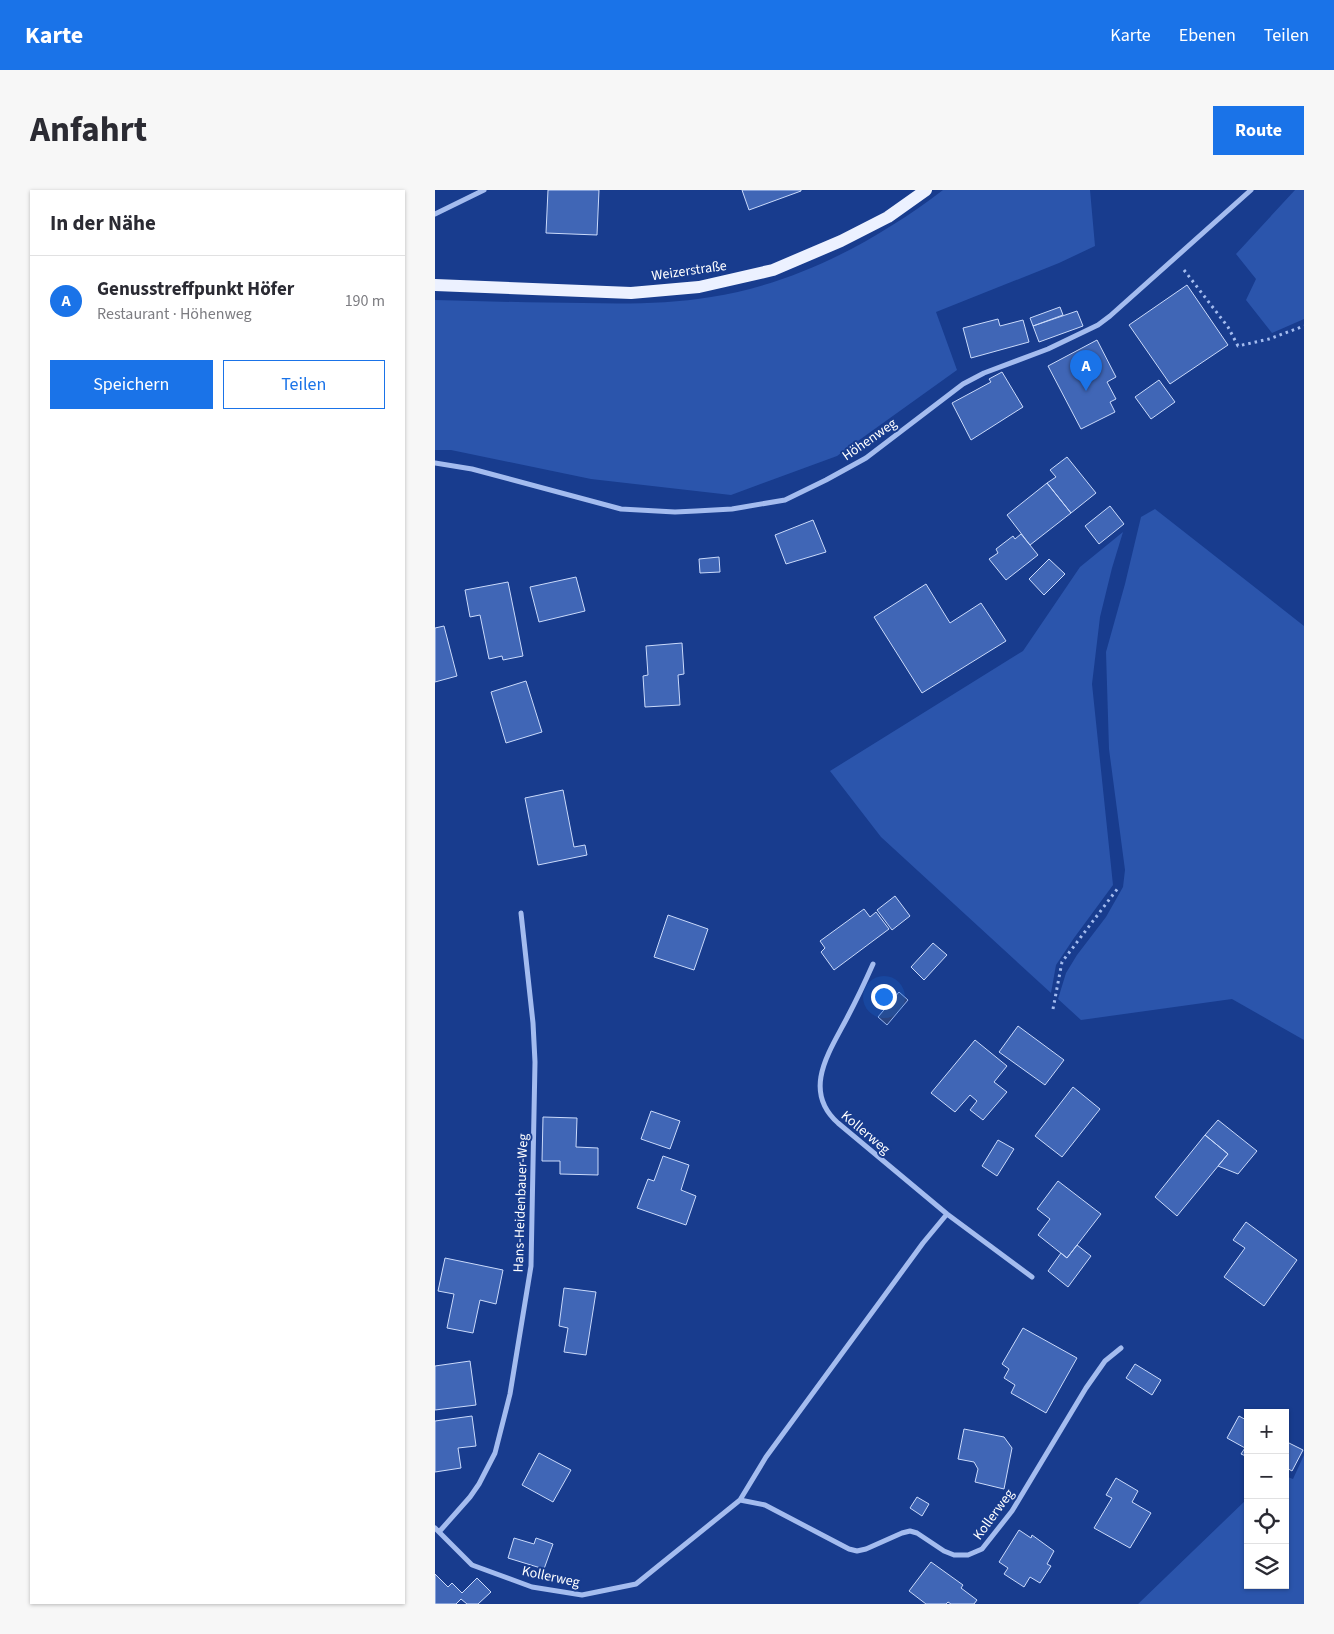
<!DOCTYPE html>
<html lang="de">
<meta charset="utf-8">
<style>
body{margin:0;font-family:"Source Sans 3",sans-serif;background:#f7f7f7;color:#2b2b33}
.controls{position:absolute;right:15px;bottom:15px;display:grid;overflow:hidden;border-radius:0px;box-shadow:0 1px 4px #0004}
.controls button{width:45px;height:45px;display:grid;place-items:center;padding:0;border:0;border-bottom:1px solid #e1e1e2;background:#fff;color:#2b2b33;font:25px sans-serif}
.you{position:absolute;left:448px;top:806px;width:18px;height:18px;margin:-12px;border:4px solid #fff;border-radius:50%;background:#1a73e8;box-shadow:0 0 0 8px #1a73e833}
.badge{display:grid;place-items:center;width:32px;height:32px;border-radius:50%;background:#1a73e8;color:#fff;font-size:16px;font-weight:700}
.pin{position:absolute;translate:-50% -41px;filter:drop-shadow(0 1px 2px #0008)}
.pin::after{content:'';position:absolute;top:26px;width:18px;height:15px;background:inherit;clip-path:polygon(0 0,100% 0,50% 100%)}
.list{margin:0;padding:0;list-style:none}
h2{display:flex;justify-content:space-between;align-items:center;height:65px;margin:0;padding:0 20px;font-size:21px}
h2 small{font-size:16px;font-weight:400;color:#7c7c81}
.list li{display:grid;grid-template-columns:32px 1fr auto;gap:15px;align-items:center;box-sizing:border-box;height:90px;padding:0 20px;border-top:1px solid #e1e1e2}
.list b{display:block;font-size:19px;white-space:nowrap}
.list p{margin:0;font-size:16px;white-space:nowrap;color:#7c7c81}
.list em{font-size:16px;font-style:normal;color:#7c7c81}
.actions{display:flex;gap:10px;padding:15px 20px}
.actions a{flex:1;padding:11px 0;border:1px solid #1a73e8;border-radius:0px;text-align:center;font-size:18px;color:#1a73e8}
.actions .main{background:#1a73e8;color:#fff}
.icon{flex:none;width:28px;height:28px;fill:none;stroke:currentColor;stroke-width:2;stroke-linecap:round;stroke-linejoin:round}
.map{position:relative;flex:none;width:869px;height:1414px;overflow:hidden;border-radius:0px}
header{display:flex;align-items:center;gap:30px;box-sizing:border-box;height:70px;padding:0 25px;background:#1a73e8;color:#fff}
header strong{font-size:24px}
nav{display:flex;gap:28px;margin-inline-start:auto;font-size:18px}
.intro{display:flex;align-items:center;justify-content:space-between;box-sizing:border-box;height:120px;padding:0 30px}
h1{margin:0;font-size:35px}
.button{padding:12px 22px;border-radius:0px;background:#1a73e8;color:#fff;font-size:18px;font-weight:700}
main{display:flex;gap:30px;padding:0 30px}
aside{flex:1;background:#fff;border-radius:0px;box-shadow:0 1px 4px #0004}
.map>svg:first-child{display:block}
.green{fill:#2b55ac}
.water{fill:#2a4481;stroke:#96b5f1}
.building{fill:#4066b6;stroke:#cadafb}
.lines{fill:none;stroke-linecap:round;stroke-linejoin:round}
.path{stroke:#a4bcef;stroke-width:3;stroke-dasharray:2.5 4;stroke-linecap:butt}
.street{stroke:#a4bcef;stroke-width:5}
.primary{stroke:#ecf1ff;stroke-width:12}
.labels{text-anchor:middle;stroke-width:4;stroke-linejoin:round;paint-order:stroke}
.street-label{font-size:14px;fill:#fff;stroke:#183c8e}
</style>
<header>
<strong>Karte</strong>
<nav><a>Karte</a><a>Ebenen</a><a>Teilen</a></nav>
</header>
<div class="intro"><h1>Anfahrt</h1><a class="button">Route</a></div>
<main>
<aside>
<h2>In der Nähe<small></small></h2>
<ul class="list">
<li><span class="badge">A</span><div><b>Genusstreffpunkt Höfer</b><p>Restaurant · Höhenweg</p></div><em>190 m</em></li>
</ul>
<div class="actions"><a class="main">Speichern</a><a>Teilen</a></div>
</aside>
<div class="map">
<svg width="869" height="1414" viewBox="0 0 869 1414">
<rect width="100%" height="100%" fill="#183c8e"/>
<path class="green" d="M508,0h147l5,56 -36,17 -123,49 21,58 -120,86 -106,39 -140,-16 -140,-29h-16v-150c49,1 99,3 148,3 42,1 86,1 128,-6 85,-13 165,-56 232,-107z
M860,0h9v129l-32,14 -26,-33 10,-21 -20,-25z
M720,319l149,117v414l-72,-41 -151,21 -23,-21 8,-26 11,-18 29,-38 17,-30 2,-17 -16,-121 -3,-97 19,-68 16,-67z
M688,342l-11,36 -12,49 -8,67 21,201 -39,53 -18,27 -5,28 -170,-156 -51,-66 193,-120 57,-84z
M869,1265v149h-166l110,-106v87h37v-109l8,3z"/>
<path class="water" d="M464,802l9,8 -21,25 -9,-8z"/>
<path class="building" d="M113,0h51l-2,45 -51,-2z
M307,0h59v1l-52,19z
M752,95l41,60 -58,39 -41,-59z
M625,117l3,8 -30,11 -3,-8z
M642,121l6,15 -44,16 -6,-16z
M563,129l2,7 23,-6 6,22 -58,16 -8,-30z
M662,150l19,37 -9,5 9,17 -6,3 5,10 -34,17 -33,-63z
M567,182l21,35 -52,33 -19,-37 39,-21 -2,-3z
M724,190l16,22 -24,17 -16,-22z
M632,267l29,36 -25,20 -24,-30 9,-6 -6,-7z
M612,293l24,30 -41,32 -23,-30z
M675,316l14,18 -25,20 -14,-18z
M378,330l13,32 -40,12 -11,-29z
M586,344l17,21 -32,25 -17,-21 9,-6 -2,-4 17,-13 2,3z
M284,367l1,15 -20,1 -1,-14z
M614,369l16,15 -21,21 -15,-16z
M141,387l9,34 -46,11 -9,-35z
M73,392l15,74 -20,4 -1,-4 -13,3 -9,-44 -10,2 -5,-27z
M491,394l24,39 31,-20 25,38 -84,52 -48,-76z
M9,436l13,50 -22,6v-54z
M247,453l2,31 -6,1 2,30 -35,2 -2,-31 5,-1 -2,-29z
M91,491l16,51 -36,11 -15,-51z
M128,600l11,57 11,-2 2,10 -49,10 -13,-67z
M460,706l15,20 -18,14 -15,-20z
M429,719l6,8 6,-5 13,17 -55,41 -13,-18 4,-4 -5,-7z
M233,725l40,14 -14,41 -40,-13z
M498,753l14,12 -23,25 -13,-13z
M583,836l46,34 -19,25 -46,-33z
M540,850l32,26 -13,16 13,10 -24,28 -13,-10 7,-9 -7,-6 -15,17 -24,-19z
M638,897l27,22 -38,48 -27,-21z
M216,921l29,10 -10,28 -29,-10z
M108,927l34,1 -1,29 22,1v27l-38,-1v-13h-18z
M783,930l39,31 -19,23 -20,-8 10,-12 -23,-19z
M770,945l23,19 -51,62 -22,-19z
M563,950l16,9 -17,27 -15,-10z
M228,966l26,9 -8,25 15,6 -10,29 -49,-17 11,-29 6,2z
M623,991l43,33 -34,44 -29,-23 12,-16 -13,-10z
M811,1032l51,38 -33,46 -40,-29 21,-29 -12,-8z
M642,1055l14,11 -23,31 -20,-16 13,-18 6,5z
M10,1068l58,12 -7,34 -16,-4 -7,33 -26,-5 7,-34 -16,-3z
M129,1098l32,4 -10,63 -22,-3 4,-24 -9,-2z
M588,1138l54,30 -31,55 -35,-20 4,-8 -11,-7 5,-9 -7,-5z
M35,1171l6,44 -41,5v-44z
M700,1174l26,16 -9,15 -26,-17z
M37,1226l4,30 -18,2 3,20 -26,4v-51z
M804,1226l9,5v36l-7,-3 4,-6 -18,-10z
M529,1239l40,8 8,11 -8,41 -29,-7 3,-13 -4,-7 -16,-3z
M850,1251l18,9 -11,21 -7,-4z
M104,1263l32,17 -18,32 -31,-17z
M681,1288l22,13 -6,11 19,11 -21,35 -36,-20 18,-30 -6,-3z
M482,1307l12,7 -7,12 -12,-8z
M584,1340l12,8 1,-3 22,16 -7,13 4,2 -11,17 -10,-6 -6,10 -20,-13 4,-6 -9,-6z
M79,1348l20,6 2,-6 17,6 -9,25 -36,-11z
M496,1372l32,23 -2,3 16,12 -3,4h-23l-3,-2 -2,2h-20l-17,-13z
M0,1384l13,13 4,-4 10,10 15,-15 14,14 -13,12h-11l-6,-5 -5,5h-21z"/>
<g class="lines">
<path class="path" d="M749,80l44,57 10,19 31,-7 35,-13
M618,819l9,-47 56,-74"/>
<path class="street" d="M0,24l49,-24
M0,273l37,6 149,40 54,3 21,-1 36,-2 53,-9 41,-20 40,-22 97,-74 21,-11 64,-24 50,-24 12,-9 141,-126
M438,774c-8,18 -16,35 -25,52 -18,35 -47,74 -10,107l109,91 85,63
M305,1310l26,-43 157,-214 24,-29
M0,1338l37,37 60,22 50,8 54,-11 104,-84 25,5 84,44 8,2 9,-2 36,-16 8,-2 7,2 27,18 10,4h14l14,-6 30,-38 74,-123 19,-27 16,-13
M4,1342l31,-35 9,-13 16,-31 15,-59 21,-128 4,-204 -2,-39 -12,-110"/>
<path class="primary" d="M0,95l196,8 68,-6 74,-17 68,-29 47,-24 38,-27"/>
</g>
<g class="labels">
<g class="street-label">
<text transform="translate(254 80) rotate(-8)" y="5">Weizerstraße</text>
<text transform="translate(434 249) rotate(-35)" y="5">Höhenweg</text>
<text transform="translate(431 942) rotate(40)" y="5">Kollerweg</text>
<text transform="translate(85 1013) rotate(-88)" y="5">Hans-Heidenbauer-Weg</text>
<text transform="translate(558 1324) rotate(-54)" y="5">Kollerweg</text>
<text transform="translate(116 1386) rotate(12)" y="5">Kollerweg</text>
</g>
</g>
</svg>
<div class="controls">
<button>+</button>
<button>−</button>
<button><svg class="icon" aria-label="locate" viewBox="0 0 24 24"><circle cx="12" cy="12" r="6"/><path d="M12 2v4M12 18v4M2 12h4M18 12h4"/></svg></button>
<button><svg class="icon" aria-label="layers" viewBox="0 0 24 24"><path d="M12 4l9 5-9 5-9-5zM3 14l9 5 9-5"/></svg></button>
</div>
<div class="you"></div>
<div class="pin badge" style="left:651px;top:201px">A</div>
</div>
</main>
